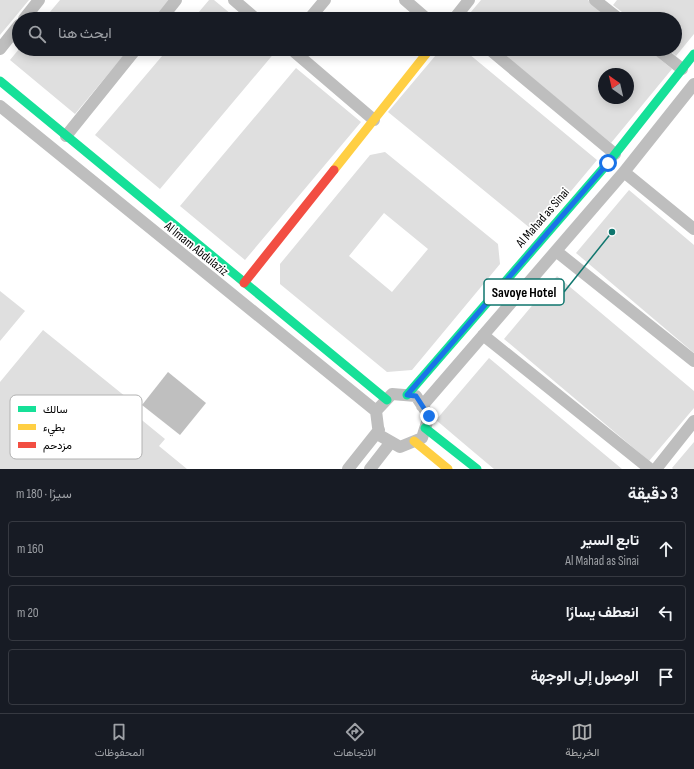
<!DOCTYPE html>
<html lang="ar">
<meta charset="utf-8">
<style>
body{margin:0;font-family:"Sofia Sans Condensed",Vazirmatn,sans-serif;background:#242831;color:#f1f3f6;direction:rtl}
.compass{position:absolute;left:598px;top:68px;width:36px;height:36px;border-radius:50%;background:#171b24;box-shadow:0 2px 10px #0003;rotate:326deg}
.stop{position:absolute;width:12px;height:12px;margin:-9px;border:3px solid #1a73e8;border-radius:50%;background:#fff}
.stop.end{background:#1a73e8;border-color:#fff;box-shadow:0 1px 4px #0008}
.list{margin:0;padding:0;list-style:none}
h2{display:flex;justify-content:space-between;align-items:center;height:52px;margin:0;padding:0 16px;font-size:17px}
h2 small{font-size:13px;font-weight:400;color:#9ea1a6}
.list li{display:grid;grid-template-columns:26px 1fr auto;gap:12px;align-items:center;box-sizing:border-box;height:56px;margin:0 8px 8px;padding:0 8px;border:1px solid #363941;border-radius:4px}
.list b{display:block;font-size:15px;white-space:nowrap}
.list p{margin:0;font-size:13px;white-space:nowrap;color:#9ea1a6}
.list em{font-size:13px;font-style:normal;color:#9ea1a6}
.icon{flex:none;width:22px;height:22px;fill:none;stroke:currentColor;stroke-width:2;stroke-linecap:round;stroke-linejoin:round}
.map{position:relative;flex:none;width:694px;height:469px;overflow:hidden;direction:ltr}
.search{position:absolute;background:#171b24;box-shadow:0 2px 10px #0003;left:12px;right:12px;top:12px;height:44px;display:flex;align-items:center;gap:10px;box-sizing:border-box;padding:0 14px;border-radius:22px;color:#9ea1a6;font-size:15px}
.sheet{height:244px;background:#171b24}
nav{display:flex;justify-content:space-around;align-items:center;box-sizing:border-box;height:56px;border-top:1px solid #363941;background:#171b24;font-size:11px;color:#9ea1a6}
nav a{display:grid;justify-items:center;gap:2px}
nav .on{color:#adaeaf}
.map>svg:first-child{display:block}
.water{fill:#bfbfbf}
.building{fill:#dfdfdf;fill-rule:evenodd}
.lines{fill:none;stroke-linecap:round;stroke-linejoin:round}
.street{stroke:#bebebe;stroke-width:12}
.fast{stroke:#16e098;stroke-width:9}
.slow{stroke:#ffcf43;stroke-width:9}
.jam{stroke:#f24e42;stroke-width:9}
.route{stroke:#1a73e8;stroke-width:5}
.labels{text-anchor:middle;stroke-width:3.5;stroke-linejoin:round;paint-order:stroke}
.street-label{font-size:13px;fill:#000;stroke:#fff}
.key{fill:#fff;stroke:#b2b2b2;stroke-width:1}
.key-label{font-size:11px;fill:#000}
.leader{fill:none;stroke:#0f766e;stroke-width:1.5}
.callout-dot{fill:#0f766e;stroke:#fff;stroke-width:1.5}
.callout{fill:#fff;stroke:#0f766e;stroke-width:1.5}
.callout-label{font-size:14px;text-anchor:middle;font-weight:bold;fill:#000}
</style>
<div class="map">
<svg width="694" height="469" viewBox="0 0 694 469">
<rect width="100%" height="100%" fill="#fff"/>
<path class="water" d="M168,372l38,31 -26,32 -38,-30z"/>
<path class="building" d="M0,0h29l-29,35z
M60,0h110l-16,19h-110z
M209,0h5l23,19h-44z
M481,0h107l23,19h-146z
M617,0h77v34l-18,22 -8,-7h7v-30h-44l-18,-14z
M19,49h110l-54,65 -65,-54z
M168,49h105l3,2 -116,138 -65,-54z
M441,49h22l134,111 -61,73 -148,-121z
M497,49h151l24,20 -61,74zM604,74h24v24h-24z
M296,68l65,54 -116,138 -65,-54z
M385,152l113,92 2,20 -88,106 -25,2 -107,-88v-20l90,-109zM384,213l44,36 -36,43 -43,-36z
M629,190l65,55v108l-118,-100z
M557,276l137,115v17l-45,53 -145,-122z
M0,291l25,20 -25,30z
M43,330l83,67 -5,6 44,36 -6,7 28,23h-187v-87z
M489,358l67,56 66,55h-128l-25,-21 -33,-28z
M694,442v27h-21l-1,-1z"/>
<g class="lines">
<path class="street" d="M234,0l22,19
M405,0l22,19
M595,0l24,19
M24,19l15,-19
M161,19l15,-19
M309,19l16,-19
M454,19l15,-19
M0,49l19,-24
M291,49l83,71
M489,49l126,105
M657,49l25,20
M0,106l376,305
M66,136l70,-87
M624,172l70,57
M556,251l138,110
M483,335l167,134
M392,394l24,2 13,20 -7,22 -22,9 -21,-12 -3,-24z
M422,406l202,-234 70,-88
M348,469l31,-39
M370,469l21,-27
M656,469l38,-48"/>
<path class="fast" d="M0,81l387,319
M407,395l201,-232 86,-109
M425,428l52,41"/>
<path class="slow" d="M334,170l96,-121
M414,441l34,28"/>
<path class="jam" d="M244,283l90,-113"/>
</g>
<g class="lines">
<path class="route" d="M429,416l-13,-20 -9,-1 201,-232"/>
</g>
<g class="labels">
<g class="street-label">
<text transform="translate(542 217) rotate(-49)" y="5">Al Mahad as Sinai</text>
<text transform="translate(197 248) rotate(39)" y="5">Al Imam Abdulaziz</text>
</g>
</g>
<rect x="10" y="395" width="132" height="64" rx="6" class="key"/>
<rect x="18" y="406" width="18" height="6" fill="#16e098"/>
<rect x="18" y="424" width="18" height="6" fill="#ffcf43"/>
<rect x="18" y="442" width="18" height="6" fill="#f24e42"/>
<g class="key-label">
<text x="43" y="413">سالك</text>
<text x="43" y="431">بطيء</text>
<text x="43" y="449">مزدحم</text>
</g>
<path class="leader" d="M612 232L564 292"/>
<circle class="callout-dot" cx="612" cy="232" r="4"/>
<rect class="callout" x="484" y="279" width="80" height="26" rx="4"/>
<g class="callout-label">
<text x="524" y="297">Savoye Hotel</text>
</g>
</svg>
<svg class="compass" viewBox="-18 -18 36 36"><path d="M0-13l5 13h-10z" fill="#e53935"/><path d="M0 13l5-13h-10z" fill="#9ea1a6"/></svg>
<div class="stop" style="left:608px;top:163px"></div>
<div class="stop end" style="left:429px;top:416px"></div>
<div class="search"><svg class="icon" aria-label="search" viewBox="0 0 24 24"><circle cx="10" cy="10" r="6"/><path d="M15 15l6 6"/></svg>ابحث هنا</div>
</div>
<section class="sheet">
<h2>3 دقيقة<small>سيرًا · 180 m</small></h2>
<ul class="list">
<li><svg class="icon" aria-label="ahead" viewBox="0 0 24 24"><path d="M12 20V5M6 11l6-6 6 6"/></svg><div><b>تابع السير</b><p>Al Mahad as Sinai</p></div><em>160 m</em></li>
<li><svg class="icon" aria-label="left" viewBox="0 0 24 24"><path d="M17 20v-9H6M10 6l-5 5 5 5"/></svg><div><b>انعطف يسارًا</b></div><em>20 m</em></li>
<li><svg class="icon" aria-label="arrive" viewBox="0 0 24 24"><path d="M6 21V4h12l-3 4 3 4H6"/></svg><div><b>الوصول إلى الوجهة</b></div></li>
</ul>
</section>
<nav>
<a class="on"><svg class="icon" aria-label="map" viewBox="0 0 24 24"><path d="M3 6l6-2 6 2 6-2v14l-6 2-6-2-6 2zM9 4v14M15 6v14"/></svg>الخريطة</a>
<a><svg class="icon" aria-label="directions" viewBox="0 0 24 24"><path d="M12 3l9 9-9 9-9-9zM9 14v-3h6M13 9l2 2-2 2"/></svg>الاتجاهات</a>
<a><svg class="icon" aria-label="saved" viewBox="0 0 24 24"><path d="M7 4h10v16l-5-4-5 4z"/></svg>المحفوظات</a>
</nav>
